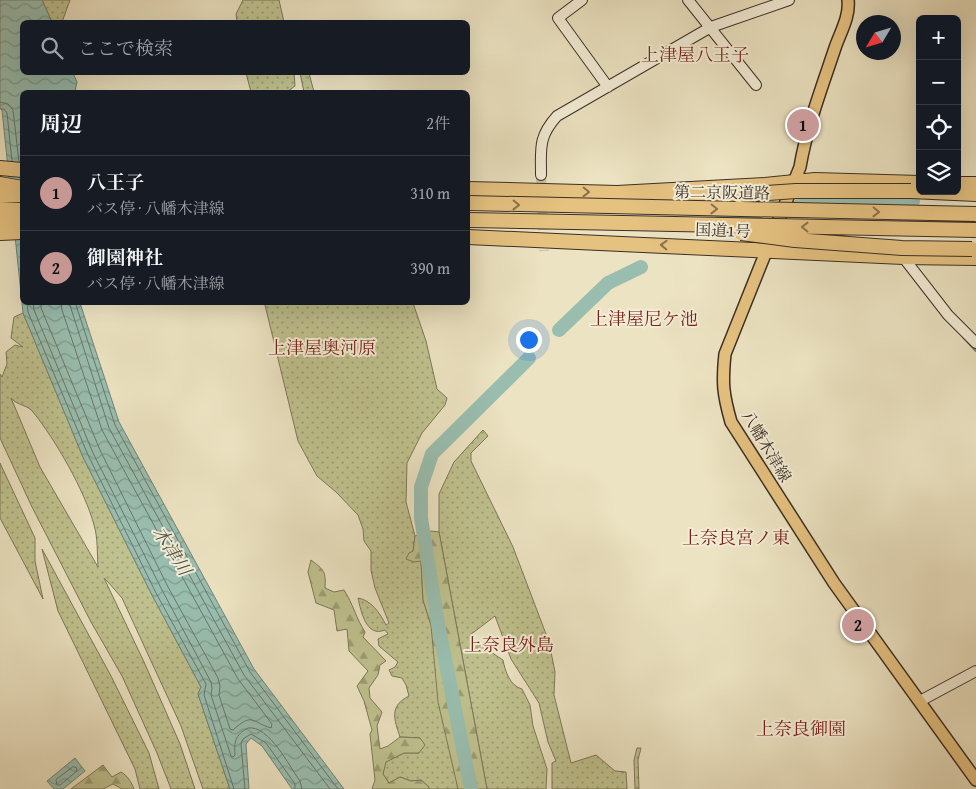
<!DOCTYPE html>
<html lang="ja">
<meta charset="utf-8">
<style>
body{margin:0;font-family:"Gentium Book Plus","Noto Serif JP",serif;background:#242831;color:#f1f3f6}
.controls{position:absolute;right:15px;top:15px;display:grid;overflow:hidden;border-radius:8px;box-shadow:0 5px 20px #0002}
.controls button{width:45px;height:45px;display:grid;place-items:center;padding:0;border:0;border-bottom:1px solid #363941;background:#171b24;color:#f1f3f6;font:25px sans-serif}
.compass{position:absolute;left:856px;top:15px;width:45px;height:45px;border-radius:50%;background:#171b24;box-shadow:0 5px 20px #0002;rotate:232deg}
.you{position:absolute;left:528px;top:339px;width:18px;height:18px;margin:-12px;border:4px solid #fff;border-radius:50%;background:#1a73e8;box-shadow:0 0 0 8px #1a73e833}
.badge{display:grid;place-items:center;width:32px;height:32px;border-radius:50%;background:#c59692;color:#111;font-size:16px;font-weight:700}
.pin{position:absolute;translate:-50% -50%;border:2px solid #fff;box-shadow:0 1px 5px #0006}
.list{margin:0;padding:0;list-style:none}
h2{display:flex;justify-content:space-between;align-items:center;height:65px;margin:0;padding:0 20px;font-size:21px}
h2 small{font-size:16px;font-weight:400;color:#9ea1a6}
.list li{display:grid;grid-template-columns:32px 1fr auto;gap:15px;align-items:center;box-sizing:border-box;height:75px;padding:0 20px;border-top:1px solid #363941}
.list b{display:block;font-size:19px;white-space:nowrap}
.list p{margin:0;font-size:16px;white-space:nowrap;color:#9ea1a6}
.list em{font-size:16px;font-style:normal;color:#9ea1a6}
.icon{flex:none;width:28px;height:28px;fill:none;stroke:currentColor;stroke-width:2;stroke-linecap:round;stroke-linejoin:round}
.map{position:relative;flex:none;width:976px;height:789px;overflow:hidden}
.search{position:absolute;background:#171b24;box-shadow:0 5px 20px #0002;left:20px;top:20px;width:450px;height:55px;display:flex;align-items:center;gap:12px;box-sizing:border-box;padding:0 18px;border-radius:8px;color:#9ea1a6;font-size:19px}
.panel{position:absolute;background:#171b24;box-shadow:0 5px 20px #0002;left:20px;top:90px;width:450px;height:215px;border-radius:8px}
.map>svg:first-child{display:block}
.grass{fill:url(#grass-dots);stroke:#7d785a;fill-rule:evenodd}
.forest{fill:url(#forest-firs);stroke:#7d785a}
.water{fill:url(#water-waves);stroke:#738578}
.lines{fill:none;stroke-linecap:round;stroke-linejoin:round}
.shore{stroke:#6a766a;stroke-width:1}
.stream{stroke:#738578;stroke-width:2.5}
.river{stroke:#99beaf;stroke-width:14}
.secondary-tunnel{stroke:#c9bfa3;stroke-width:10;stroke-dasharray:10 5;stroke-linecap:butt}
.secondary-casing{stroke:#3b2f26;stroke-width:12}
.primary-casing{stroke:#3b2f26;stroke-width:14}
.highway-casing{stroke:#3b2f26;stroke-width:16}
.secondary{stroke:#f3edd7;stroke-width:10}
.primary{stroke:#e6c281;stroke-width:11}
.highway{stroke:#e6c281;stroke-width:14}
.highway-bridge-casing{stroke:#3b2f26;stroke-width:16;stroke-linecap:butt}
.highway-bridge{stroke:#e6c281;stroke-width:14}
.oneway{stroke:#88714f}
.labels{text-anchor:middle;stroke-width:4;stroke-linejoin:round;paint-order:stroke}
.street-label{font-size:16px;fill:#3b2f26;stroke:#f3edd7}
.neighbourhood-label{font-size:18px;fill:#7a1f14;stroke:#f3edd7}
.water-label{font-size:18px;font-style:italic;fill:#525348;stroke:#f3edd7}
</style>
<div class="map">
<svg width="976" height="789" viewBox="0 0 976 789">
<defs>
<pattern id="grass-dots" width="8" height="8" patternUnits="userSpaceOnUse" patternTransform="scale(1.25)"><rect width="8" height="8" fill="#bfc18e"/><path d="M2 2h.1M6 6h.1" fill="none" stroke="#9c9d74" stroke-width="1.8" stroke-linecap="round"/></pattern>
<pattern id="forest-firs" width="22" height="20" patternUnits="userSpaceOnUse" patternTransform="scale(1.25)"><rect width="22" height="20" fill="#bfc18e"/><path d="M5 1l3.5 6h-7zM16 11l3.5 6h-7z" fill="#9c9d74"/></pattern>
<pattern id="water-waves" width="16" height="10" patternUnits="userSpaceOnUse" patternTransform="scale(1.25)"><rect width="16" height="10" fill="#99beaf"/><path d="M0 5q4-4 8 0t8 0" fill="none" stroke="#7e9b8e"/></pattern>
</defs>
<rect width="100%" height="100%" fill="#ece3c2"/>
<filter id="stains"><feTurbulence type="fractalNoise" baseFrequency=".004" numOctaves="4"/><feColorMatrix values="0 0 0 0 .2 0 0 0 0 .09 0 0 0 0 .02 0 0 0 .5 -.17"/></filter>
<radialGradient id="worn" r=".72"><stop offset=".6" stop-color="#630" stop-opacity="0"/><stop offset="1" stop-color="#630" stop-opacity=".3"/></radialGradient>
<path class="grass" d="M42,0h28l-8,22h-10z
M243,0h36l5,22h-47l-1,-8z
M246,73h48l1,13 -8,6h-36z
M300,73h9l5,19h-10z
M266,302l147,1 13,38 11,48 10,9 -2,7 -23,28 -15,30 -1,39 9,34 -2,15 8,10 2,39 8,25 27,164h-30l1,-2 -8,-7 -10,1 -11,-4 -11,6 -6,-9 2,-12 19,-9h15l1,-15 -20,-1c-6,-18 -11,-31 9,-41l-3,-11 -4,-7 -10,-2 -3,-6 6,-3 3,-5 -19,-16 -1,-7 10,-5 -3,-4c-19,8 -24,-19 -27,-32 13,2 22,15 28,27l3,-2 -14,-35 -4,-18v-19l-7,-10 -1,-12 -5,-14 -22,-23 -19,-16 -19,-35 -33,-136z
M23,313l60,144 69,138 49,92 -3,7 32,95h-27l-22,-63 -59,-128 -14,-16 -4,-4 40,84 36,82 15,45h-24l-14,-36 -35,-77 -31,-54 -59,-115 -32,-69v-64l2,3 5,-13 -1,-12 9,-7 8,2 -12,-9 3,-21zM11,398c5,7 17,7 22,14 22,27 52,79 61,113 4,13 3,28 4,42l-58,-100z
M483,430l5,6 -17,17v8l42,86 36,95 6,30 -1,23 17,68 25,-8 19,16 11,1 1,17h-75v-26l4,-2 -8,-19 -9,-39 -28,-44 -16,-43 -25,19 2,5 31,20c2,11 7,26 19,29l8,16 3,21 14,43 -1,20h-59l-48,-257v-38l15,-32z
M0,463l35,75v23l8,38 -43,-81z
M42,549l69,127 38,77 10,36h-19l-5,-20 -77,-158z
M637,748h4l-3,12 1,29h-4l-1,-29z"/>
<path class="forest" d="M431,531l8,1 48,257h-29l-20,-87 -7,-77 -8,-25 -2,-39 -7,1 -8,-3 3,-6 4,-2 2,-15z
M311,560c13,10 15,11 14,28l9,4 10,-2c9,14 12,28 21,42l-2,5 23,24 -6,4 -2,10 -9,13 1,10 12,14 -5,14 3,23 8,-3 12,-9 20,1 5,7 -6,8h-15l-18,9 -3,12 6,9 11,-6 11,4 10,-1 8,7 -1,2h-56l3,-9 -5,-46 2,-4 -8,-29 -7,-15 11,-15 -19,-20 -2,-22 -10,2 -3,-21 -18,-7 -8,-31z
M103,765l9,12 9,-5c7,4 10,10 13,17h-12l-9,-5 -10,5h-32z"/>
<path class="water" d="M0,0h42l10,22h-30v50l51,1 4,9 -2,10h-53v210l58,1 39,119 135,247 90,120h-52l-30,-43 -11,-8 -5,6 3,45h-19l-32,-95 3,-7 -49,-92 -69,-138 -60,-144 -21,-203 -2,-2z
M75,758l10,13 -22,18h-9l-7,-8z"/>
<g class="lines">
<path class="shore" d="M0,102l8,2 5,6 6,52
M0,109h4l3,4 5,48
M27,302l1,10 60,143 68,138 50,91 -2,11 30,94
M33,302l1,8 59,143 69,137 49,92 1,6 -1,7 20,61 2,1 2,-2c-1,-13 0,-20 13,-27 21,-3 41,38 52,53l2,8
M41,302v6l59,142 68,137 50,91 2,8 -1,9 11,34 3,1c20,-18 18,-8 38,-2l1,-4 -34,-45 -136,-249 -40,-120 -1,-8
M69,302l40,126 135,247 86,114
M75,302l40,123 135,247 88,117
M73,767h3l1,4 -17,14h-3l-1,-5z
M245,789l-4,-45 2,-5 8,-5 15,9 29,41v5"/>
<path class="stream" d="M964,338l12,13"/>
<path class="river" d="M799,206l46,-6 68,1
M722,220l36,-8
M559,330l49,-47 33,-16
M471,789l-33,-165 -17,-106v-31l11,-33 97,-96"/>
<path class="secondary-tunnel" d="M541,175l3,76"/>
<defs>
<path id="secondary" d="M582,0l-24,18 50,69
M688,0l68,85
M541,175c0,-26 -3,-38 16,-59l154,-89 78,-27
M903,257l45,58 28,28
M920,701l56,-30"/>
<path id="primary" d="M848,0c2,17 -8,33 -13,48 -13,39 -28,78 -35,119l-75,187c-3,29 -2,40 6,68l103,161 142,197"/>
<path id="highway" d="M0,168l22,2
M0,184l22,4
M957,184h19
M468,189l149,4 148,-8 50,-5 105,3
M911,191l65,3
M0,195h22
M643,201l88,-5
M0,209l22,1
M0,220l22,-1
M0,233l22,-1
M468,237l435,20 73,1"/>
</defs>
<use href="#secondary" class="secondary-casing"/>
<use href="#primary" class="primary-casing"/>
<use href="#highway" class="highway-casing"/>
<use href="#secondary" class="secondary"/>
<use href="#primary" class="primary"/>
<use href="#highway" class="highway"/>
<defs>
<path id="highway-bridge" d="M739,195l57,-4h115
M468,203l508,11
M468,220l508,10
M741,233l54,7 107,8 70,1"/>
</defs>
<use href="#highway-bridge" class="highway-bridge-casing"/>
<use href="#highway-bridge" class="highway-bridge"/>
</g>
<defs><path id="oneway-chevron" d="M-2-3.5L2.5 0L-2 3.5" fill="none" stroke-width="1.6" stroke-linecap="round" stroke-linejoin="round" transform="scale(1.25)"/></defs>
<g class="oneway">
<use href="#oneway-chevron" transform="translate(586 192) rotate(1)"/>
<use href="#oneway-chevron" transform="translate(516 205) rotate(1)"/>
<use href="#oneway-chevron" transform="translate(714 209) rotate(1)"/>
<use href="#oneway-chevron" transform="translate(876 212) rotate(1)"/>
<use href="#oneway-chevron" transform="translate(805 227) rotate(-179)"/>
<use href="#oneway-chevron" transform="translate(664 245) rotate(-178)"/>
</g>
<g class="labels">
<g class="street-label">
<text transform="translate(722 192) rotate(1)" y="6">第二京阪道路</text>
<text transform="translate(723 230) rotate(2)" y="6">国道1号</text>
<text transform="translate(767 446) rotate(59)" y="6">八幡木津線</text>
</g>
<g class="neighbourhood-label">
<text x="695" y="61">上津屋八王子</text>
<text x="644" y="325">上津屋尼ケ池</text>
<text x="322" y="354">上津屋奥河原</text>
<text x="736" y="544">上奈良宮ノ東</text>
<text x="509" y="651">上奈良外島</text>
<text x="801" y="735">上奈良御園</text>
</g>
<g class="water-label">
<text transform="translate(172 551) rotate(57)" y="6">木津川</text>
</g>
</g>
<rect width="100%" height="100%" filter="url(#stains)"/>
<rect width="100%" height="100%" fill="url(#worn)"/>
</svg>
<div class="controls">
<button>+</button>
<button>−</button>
<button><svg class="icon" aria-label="locate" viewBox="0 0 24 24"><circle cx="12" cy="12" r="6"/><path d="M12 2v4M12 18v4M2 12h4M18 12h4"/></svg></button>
<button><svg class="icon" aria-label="layers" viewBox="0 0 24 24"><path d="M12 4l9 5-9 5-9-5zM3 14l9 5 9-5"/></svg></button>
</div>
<svg class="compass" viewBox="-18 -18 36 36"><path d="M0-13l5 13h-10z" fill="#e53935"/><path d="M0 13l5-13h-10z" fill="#9ea1a6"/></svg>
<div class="you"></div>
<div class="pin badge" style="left:803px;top:125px">1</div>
<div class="pin badge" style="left:858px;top:625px">2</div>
<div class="search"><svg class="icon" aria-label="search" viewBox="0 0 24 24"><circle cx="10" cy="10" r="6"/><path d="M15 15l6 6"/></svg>ここで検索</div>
<section class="panel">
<h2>周辺<small>2件</small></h2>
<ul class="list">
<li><span class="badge">1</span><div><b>八王子</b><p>バス停 · 八幡木津線</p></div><em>310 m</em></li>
<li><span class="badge">2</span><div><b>御園神社</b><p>バス停 · 八幡木津線</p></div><em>390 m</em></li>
</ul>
</section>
</div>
